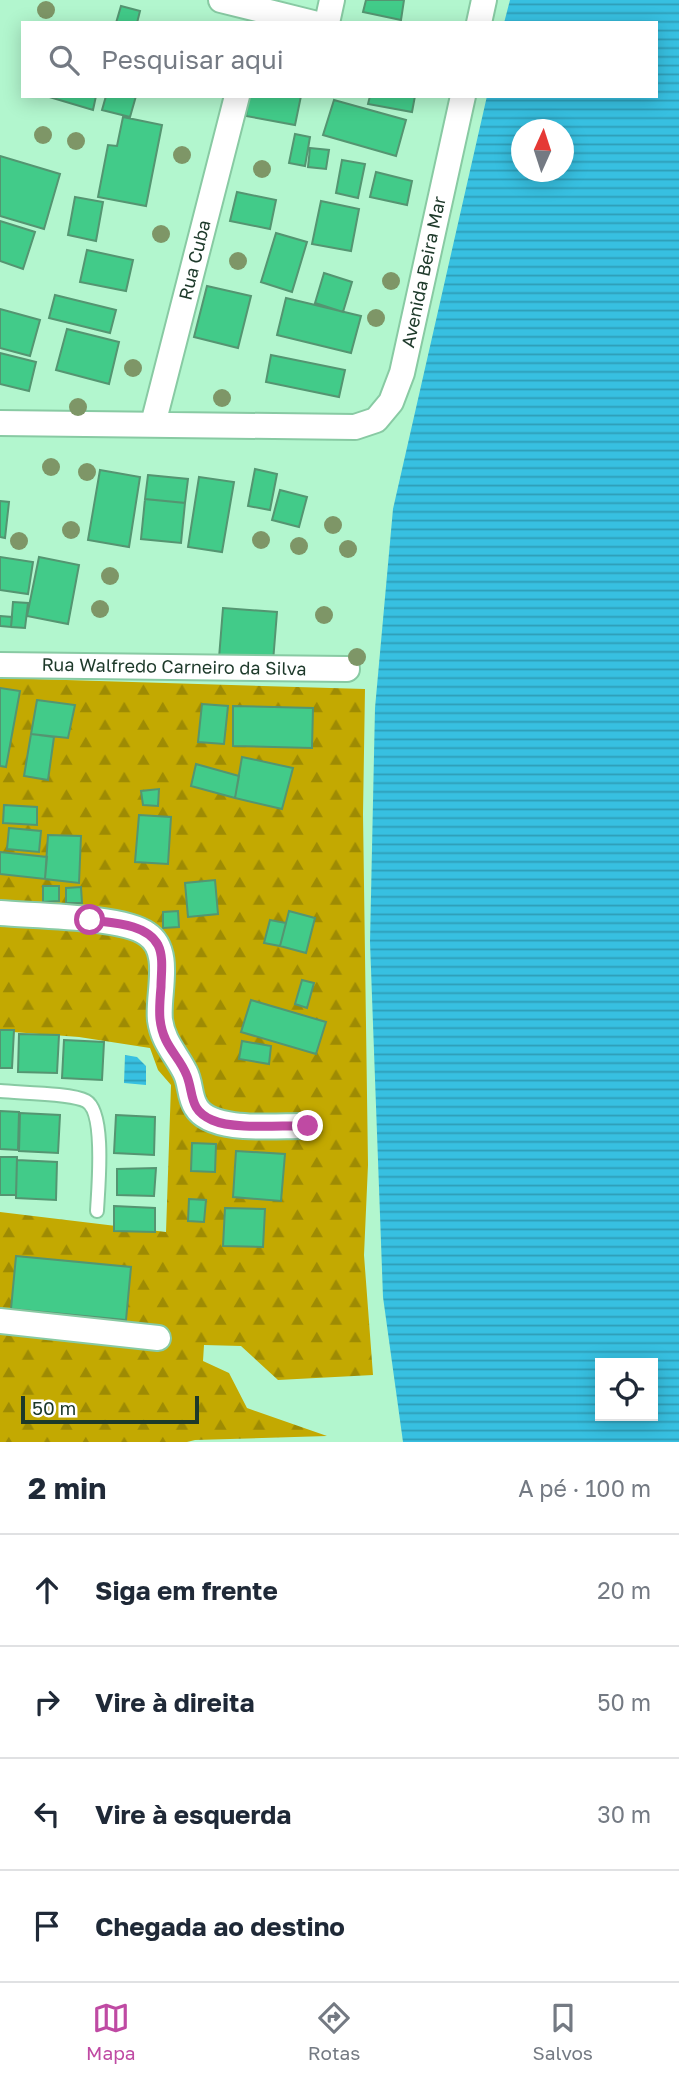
<!DOCTYPE html>
<html lang="pt">
<meta charset="utf-8">
<style>
body{margin:0;font-family:"Golos Text",sans-serif;background:#f6f6f7;color:#1f2937}
.controls{position:absolute;right:21px;bottom:21px;display:grid;overflow:hidden;border-radius:0px;box-shadow:0 4px 18px #0003}
.controls button{width:63px;height:63px;display:grid;place-items:center;padding:0;border:0;border-bottom:2px solid #e0e1e3;background:#fff;color:#1f2937;font:35px sans-serif}
.compass{position:absolute;left:511px;top:119px;width:63px;height:63px;border-radius:50%;background:#fff;box-shadow:0 4px 18px #0003;rotate:3deg}
.scale{position:absolute;left:21px;bottom:18px;width:178px;box-sizing:border-box;padding-left:7px;border:4px solid #1d392a;border-top:0;font-size:19px;line-height:24px;white-space:nowrap;color:#1d392a;-webkit-text-stroke:5px #fff;paint-order:stroke}
.stop{position:absolute;width:21px;height:21px;margin:-16px;border:5px solid #bf4aa3;border-radius:50%;background:#fff}
.stop.end{background:#bf4aa3;border-color:#fff;box-shadow:0 2px 7px #0008}
.list{margin:0;padding:0;list-style:none}
h2{display:flex;justify-content:space-between;align-items:center;height:91px;margin:0;padding:0 28px;font-size:30px}
h2 small{font-size:23px;font-weight:400;color:#747a83}
.list li{display:grid;grid-template-columns:46px 1fr auto;gap:21px;align-items:center;box-sizing:border-box;height:112px;padding:0 28px;border-top:2px solid #e0e1e3}
.list b{display:block;font-size:26px;white-space:nowrap}
.list em{font-size:23px;font-style:normal;color:#747a83}
.icon{flex:none;width:38px;height:38px;fill:none;stroke:currentColor;stroke-width:2;stroke-linecap:round;stroke-linejoin:round}
.map{position:relative;flex:none;width:679px;height:1442px;overflow:hidden}
.search{position:absolute;background:#fff;box-shadow:0 4px 18px #0003;left:21px;right:21px;top:21px;height:77px;display:flex;align-items:center;gap:18px;box-sizing:border-box;padding:0 24px;border-radius:0px;color:#747a83;font-size:26px}
.sheet{height:539px;background:#fff}
nav{display:flex;justify-content:space-around;align-items:center;box-sizing:border-box;height:98px;border-top:2px solid #e0e1e3;background:#fff;font-size:19px;color:#747a83}
nav a{display:grid;justify-items:center;gap:4px}
nav .on{color:#bf4aa3}
.map>svg:first-child{display:block}
.forest{fill:url(#forest-firs)}
.water{fill:url(#water-rules);fill-rule:evenodd}
.building{fill:#42cb89;stroke:#549571;stroke-width:2}
.lines{fill:none;stroke-linecap:round;stroke-linejoin:round}
.lane-casing{stroke:#88caa3;stroke-width:16}
.street-casing{stroke:#88caa3;stroke-width:28}
.lane{stroke:#fff;stroke-width:12}
.street{stroke:#fff;stroke-width:24}
.tree{fill:#7e9667}
.route{stroke:#bf4aa3;stroke-width:9}
.labels{text-anchor:middle;stroke-width:7;stroke-linejoin:round;paint-order:stroke}
.street-label{font-size:18px;fill:#1d392a;stroke:#fff}
</style>
<div class="map">
<svg width="679" height="1442" viewBox="0 0 679 1442">
<defs>
<pattern id="forest-firs" width="22" height="20" patternUnits="userSpaceOnUse" patternTransform="scale(1.75)"><rect width="22" height="20" fill="#c3a901"/><path d="M5 1l3.5 6h-7zM16 11l3.5 6h-7z" fill="#9e8b03"/></pattern>
<pattern id="water-rules" width="6" height="5" patternUnits="userSpaceOnUse" patternTransform="scale(1.75)"><rect width="6" height="5" fill="#37c0e1"/><path d="M0 2.5h6" fill="none" stroke="#2e9db7"/></pattern>
</defs>
<rect width="100%" height="100%" fill="#b2f6ce"/>
<path class="forest" d="M0,678l365,11 -2,125 5,351 -4,90 9,120 -95,5 -37,-34 -37,-1 -1,16 26,12 18,35 80,28 -132,4 -8,2h-187v-230l166,20 5,-147 -13,-15 -8,-22 -71,-11 -79,-6z"/>
<path class="water" d="M510,0h169v1442h-276l-20,-145 -13,-355 5,-234 18,-199 94,-413h169v-73h-152zM522,130h42v42h-42zM653,1363v53h-53v-53z
M125,1055l12,2 9,9v19l-22,-2z"/>
<path class="building" d="M366,0h38l-3,20 -38,-8z
M121,6l19,5 -3,12h-21z
M46,96h50l-3,14z
M106,96h30l-6,21 -28,-7z
M249,96h52l-6,29 -49,-9z
M370,96h45l-3,16 -44,-8z
M334,100l72,20 -10,36 -73,-21z
M123,117l39,8 -16,81 -48,-9 10,-52 9,1z
M295,134l15,3 -5,29 -16,-3z
M310,148l19,2 -3,19 -18,-2z
M0,156l60,18 -16,55 -44,-13z
M342,160l23,4 -7,34 -22,-5z
M376,172l36,9 -5,24 -37,-8z
M237,192l39,8 -6,29 -40,-8z
M75,197l28,5 -7,39 -28,-6z
M321,201l38,8 -8,42 -39,-7z
M0,221l35,11 -12,37 -23,-8z
M276,233l31,9 -15,50 -31,-10z
M87,250l46,10 -7,31 -46,-9z
M324,273l28,9 -9,30 -28,-9z
M207,286l44,10 -13,52 -44,-11z
M55,295l61,15 -6,23 -61,-15z
M286,298l75,18 -10,37 -74,-18z
M0,309l40,11 -10,36 -30,-8z
M67,329l52,13 -10,42 -53,-14z
M0,353l36,9 -7,29 -29,-7z
M271,355l74,15 -6,27 -73,-15z
M255,469l22,5 -7,36 -22,-4z
M100,470l40,7 -11,70 -41,-7z
M148,475l40,4 -3,24 -40,-4z
M199,477l35,5 -12,70 -34,-5z
M280,490l27,7 -8,30 -27,-7z
M145,499l40,4 -4,40 -40,-4z
M0,501l9,1 -4,36 -5,-1z
M0,557l33,5 -5,32 -28,-4z
M39,557l40,8 -11,59 -41,-8z
M13,602l15,1 -3,25 -14,-1z
M223,608l54,4 -4,50 -54,-4z
M0,616l12,1 -1,10 -11,-1z
M0,688l20,3 -14,76 -6,-1z
M37,700l38,5 -7,33 -37,-4z
M202,704l26,2 -4,38 -26,-2z
M233,706l80,2 -1,40 -79,-2z
M31,734l23,3 -6,43 -24,-4z
M242,757l51,11 -11,41 -47,-11z
M196,764l43,12 -4,22 -44,-12z
M159,789l-1,17 -15,-1 -2,-14z
M4,805l33,2v18l-34,-2z
M139,815l32,2 -3,47 -33,-2z
M9,828l32,3 -2,21 -32,-3z
M48,835l33,1 -2,47 -34,-4z
M0,852l47,5 -2,22 -45,-5z
M215,880l3,34 -30,3 -3,-34z
M43,886h16v15l-16,1z
M81,887l1,16h-16v-15z
M178,911l1,16 -16,1v-16z
M289,911l26,7 -9,35 -26,-7z
M270,920l16,3 -6,23 -16,-3z
M302,980l12,3 -7,25 -12,-4z
M251,1000l75,22 -10,32 -75,-22z
M0,1030h14l-2,38h-12z
M19,1034l40,1 -2,38 -39,-1z
M64,1040l40,2 -2,38 -40,-2z
M242,1041l29,5 -2,18 -30,-5z
M0,1111l19,1 -1,38 -18,-1z
M20,1113l40,2 -2,38 -39,-2z
M116,1115l39,2 -1,38 -40,-2z
M192,1143l24,1 -1,28 -24,-1z
M236,1151l49,3 -4,47 -48,-4z
M0,1157h17l-1,38h-16z
M17,1160l40,2 -1,38 -40,-2z
M156,1168l-2,28 -37,-1v-26z
M189,1199l17,1 -2,22 -16,-1z
M114,1206l41,2v24l-41,-1z
M225,1208l40,1 -2,38 -40,-1z
M16,1256l115,11 -5,53 -115,-11z"/>
<g class="lines">
<defs>
<path id="lane" d="M0,1091c19,2 72,2 86,10 20,11 12,88 11,110"/>
<path id="street" d="M221,0l92,23
M327,23l5,-23
M479,23l5,-23
M0,423l355,4 21,-7 15,-18 11,-29 61,-277
M153,424l84,-328
M0,665l347,4
M0,913c33,3 123,3 147,21 26,17 10,60 13,86 3,22 16,34 25,52 6,11 4,24 11,35 16,27 84,18 112,19
M0,1321l158,17"/>
</defs>
<use href="#lane" class="lane-casing"/>
<use href="#street" class="street-casing"/>
<use href="#lane" class="lane"/>
<use href="#street" class="street"/>
</g>
<g class="tree">
<circle cx="46" cy="10" r="9"/>
<circle cx="43" cy="135" r="9"/>
<circle cx="76" cy="141" r="9"/>
<circle cx="182" cy="155" r="9"/>
<circle cx="262" cy="169" r="9"/>
<circle cx="161" cy="234" r="9"/>
<circle cx="238" cy="261" r="9"/>
<circle cx="391" cy="281" r="9"/>
<circle cx="376" cy="318" r="9"/>
<circle cx="133" cy="368" r="9"/>
<circle cx="222" cy="398" r="9"/>
<circle cx="78" cy="407" r="9"/>
<circle cx="51" cy="467" r="9"/>
<circle cx="87" cy="472" r="9"/>
<circle cx="333" cy="525" r="9"/>
<circle cx="71" cy="530" r="9"/>
<circle cx="261" cy="540" r="9"/>
<circle cx="19" cy="541" r="9"/>
<circle cx="299" cy="546" r="9"/>
<circle cx="348" cy="549" r="9"/>
<circle cx="110" cy="576" r="9"/>
<circle cx="100" cy="609" r="9"/>
<circle cx="324" cy="615" r="9"/>
<circle cx="357" cy="657" r="9"/>
</g>
<g class="lines">
<path class="route" d="M90,920c21,3 56,3 68,25 6,12 3,29 3,42 -1,11 -2,22 -1,32 3,28 19,36 27,57 7,19 2,34 25,44 22,10 71,5 96,6"/>
</g>
<g class="labels">
<g class="street-label">
<text transform="translate(195 260) rotate(-76)" y="6">Rua Cuba</text>
<text transform="translate(424 272) rotate(-78)" y="6">Avenida Beira Mar</text>
<text transform="translate(174 667) rotate(1)" y="6">Rua Walfredo Carneiro da Silva</text>
</g>
</g>
</svg>
<div class="controls">
<button><svg class="icon" aria-label="locate" viewBox="0 0 24 24"><circle cx="12" cy="12" r="6"/><path d="M12 2v4M12 18v4M2 12h4M18 12h4"/></svg></button>
</div>
<svg class="compass" viewBox="-18 -18 36 36"><path d="M0-13l5 13h-10z" fill="#e53935"/><path d="M0 13l5-13h-10z" fill="#747a83"/></svg>
<div class="scale">50 m</div>
<div class="stop" style="left:90px;top:920px"></div>
<div class="stop end" style="left:308px;top:1126px"></div>
<div class="search"><svg class="icon" aria-label="search" viewBox="0 0 24 24"><circle cx="10" cy="10" r="6"/><path d="M15 15l6 6"/></svg>Pesquisar aqui</div>
</div>
<section class="sheet">
<h2>2 min<small>A pé · 100 m</small></h2>
<ul class="list">
<li><svg class="icon" aria-label="ahead" viewBox="0 0 24 24"><path d="M12 20V5M6 11l6-6 6 6"/></svg><div><b>Siga em frente</b></div><em>20 m</em></li>
<li><svg class="icon" aria-label="right" viewBox="0 0 24 24"><path d="M7 20v-9h11M14 6l5 5-5 5"/></svg><div><b>Vire à direita</b></div><em>50 m</em></li>
<li><svg class="icon" aria-label="left" viewBox="0 0 24 24"><path d="M17 20v-9H6M10 6l-5 5 5 5"/></svg><div><b>Vire à esquerda</b></div><em>30 m</em></li>
<li><svg class="icon" aria-label="arrive" viewBox="0 0 24 24"><path d="M6 21V4h12l-3 4 3 4H6"/></svg><div><b>Chegada ao destino</b></div></li>
</ul>
</section>
<nav>
<a class="on"><svg class="icon" aria-label="map" viewBox="0 0 24 24"><path d="M3 6l6-2 6 2 6-2v14l-6 2-6-2-6 2zM9 4v14M15 6v14"/></svg>Mapa</a>
<a><svg class="icon" aria-label="directions" viewBox="0 0 24 24"><path d="M12 3l9 9-9 9-9-9zM9 14v-3h6M13 9l2 2-2 2"/></svg>Rotas</a>
<a><svg class="icon" aria-label="saved" viewBox="0 0 24 24"><path d="M7 4h10v16l-5-4-5 4z"/></svg>Salvos</a>
</nav>
